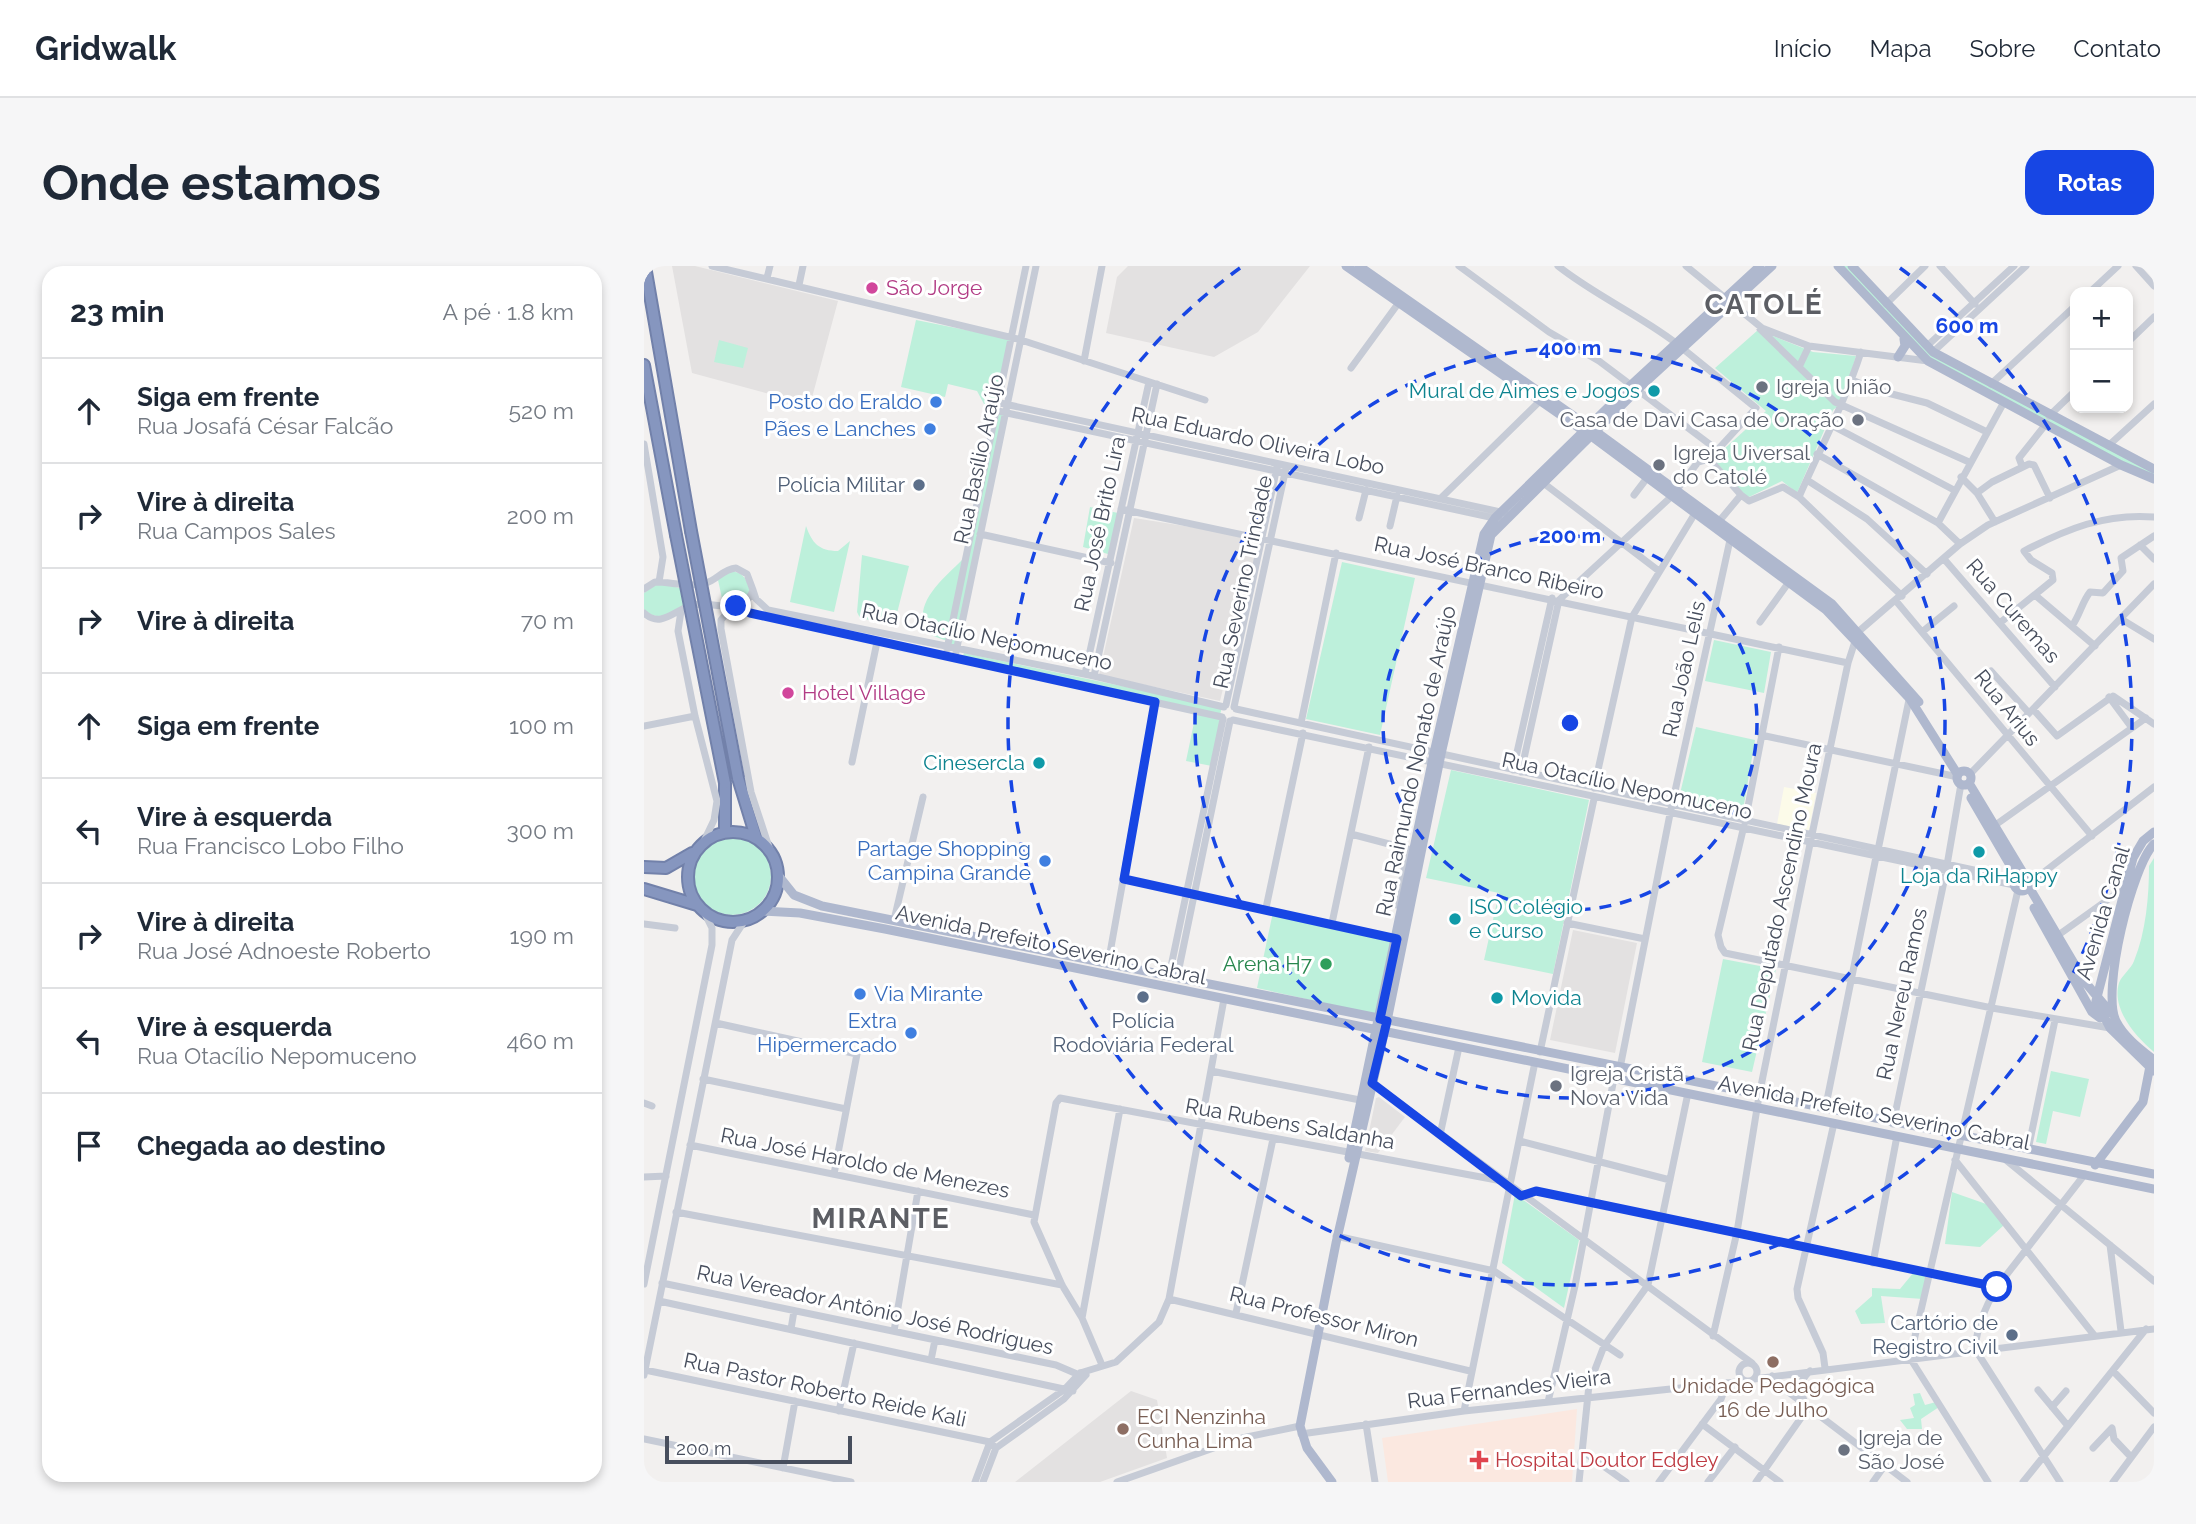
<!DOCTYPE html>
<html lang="pt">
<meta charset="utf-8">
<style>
body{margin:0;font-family:Raleway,sans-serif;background:#f6f6f7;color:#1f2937}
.controls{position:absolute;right:21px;top:21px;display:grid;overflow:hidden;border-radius:14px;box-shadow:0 4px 10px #0003}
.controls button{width:63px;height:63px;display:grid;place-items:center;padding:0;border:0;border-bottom:2px solid #e0e1e3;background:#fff;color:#1f2937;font:35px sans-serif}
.scale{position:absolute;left:21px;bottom:18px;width:187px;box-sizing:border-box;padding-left:7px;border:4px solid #474e5d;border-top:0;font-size:19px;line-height:24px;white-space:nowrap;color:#474e5d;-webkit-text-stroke:5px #fff;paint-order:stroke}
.stop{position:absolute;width:21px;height:21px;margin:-16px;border:5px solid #1746e4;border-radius:50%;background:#fff}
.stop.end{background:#1746e4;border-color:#fff;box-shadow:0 2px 7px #0008}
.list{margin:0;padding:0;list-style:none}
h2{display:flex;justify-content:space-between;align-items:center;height:91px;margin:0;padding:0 28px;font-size:30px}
h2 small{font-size:23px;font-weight:400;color:#747a83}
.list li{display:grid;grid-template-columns:46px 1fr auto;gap:21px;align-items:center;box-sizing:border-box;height:105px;padding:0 28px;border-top:2px solid #e0e1e3}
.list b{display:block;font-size:26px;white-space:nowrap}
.list p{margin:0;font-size:23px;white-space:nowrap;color:#747a83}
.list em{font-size:23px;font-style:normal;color:#747a83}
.icon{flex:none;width:38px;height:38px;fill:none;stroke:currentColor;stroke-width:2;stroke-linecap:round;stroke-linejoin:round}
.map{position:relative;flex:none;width:1510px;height:1216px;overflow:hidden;border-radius:21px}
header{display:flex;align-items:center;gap:42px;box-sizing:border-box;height:98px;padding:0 35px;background:#fff;border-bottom:2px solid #e0e1e3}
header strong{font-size:33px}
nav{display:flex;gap:38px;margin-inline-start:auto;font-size:24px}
.intro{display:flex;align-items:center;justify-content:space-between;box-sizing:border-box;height:168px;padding:0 42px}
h1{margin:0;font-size:49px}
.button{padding:18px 32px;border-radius:21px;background:#1746e4;color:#fff;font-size:24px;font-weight:700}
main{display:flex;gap:42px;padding:0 42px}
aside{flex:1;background:#fff;border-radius:21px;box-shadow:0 4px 10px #0003}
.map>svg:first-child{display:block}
.commercial{fill:#fcfbe9}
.education{fill:#e3e1e1}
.medical{fill:#fbe8e0}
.green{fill:#bdf0db}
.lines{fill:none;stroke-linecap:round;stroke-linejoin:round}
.highway-casing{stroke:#7281aa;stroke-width:14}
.minor{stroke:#c6cbd6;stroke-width:7}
.major{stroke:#afb8ce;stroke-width:9}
.highway{stroke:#8696bf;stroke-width:10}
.highway-bridge-casing{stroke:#7281aa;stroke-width:14;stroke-linecap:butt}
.highway-bridge{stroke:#8696bf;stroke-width:10}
.route{stroke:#1746e4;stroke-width:9}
.ring{fill:none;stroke:#1746e4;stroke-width:3.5;stroke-dasharray:12 9}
.hotel-dot{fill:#d1479c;stroke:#fff;stroke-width:2.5}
.worship-dot{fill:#6b7280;stroke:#fff;stroke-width:2.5}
.culture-dot{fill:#0f9aa8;stroke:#fff;stroke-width:2.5}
.shop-dot{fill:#3f7fe0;stroke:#fff;stroke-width:2.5}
.service-dot{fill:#5c6f8a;stroke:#fff;stroke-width:2.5}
.leisure-dot{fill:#2e9e5b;stroke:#fff;stroke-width:2.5}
.education-dot{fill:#8d6e63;stroke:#fff;stroke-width:2.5}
.health-dot{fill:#e0444e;stroke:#fff;stroke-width:2.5}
.labels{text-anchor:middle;stroke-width:6;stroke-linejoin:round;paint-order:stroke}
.hotel-label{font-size:21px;fill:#b23c85;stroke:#fff;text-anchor:start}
.worship-label{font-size:21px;fill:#5b616d;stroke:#fff;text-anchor:start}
.culture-label{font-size:21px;fill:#0d838f;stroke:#fff;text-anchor:end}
.shop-label{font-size:21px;fill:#366cbe;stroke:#fff;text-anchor:end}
.street-label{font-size:21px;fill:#474e5d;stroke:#fff}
.service-label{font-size:21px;fill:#4e5e75;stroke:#fff;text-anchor:end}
.leisure-label{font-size:21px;fill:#27864d;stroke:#fff;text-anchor:end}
.education-label{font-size:21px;fill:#785e54;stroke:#fff}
.health-label{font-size:21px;fill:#be3a42;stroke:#fff;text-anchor:start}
.district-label{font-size:28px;font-weight:bold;letter-spacing:2px;fill:#5c5e64;stroke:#fff}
.centre{fill:#1746e4;stroke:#fff;stroke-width:3.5}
.ring-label{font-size:21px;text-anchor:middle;font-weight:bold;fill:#1746e4;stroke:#fff;stroke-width:6;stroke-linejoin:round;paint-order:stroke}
</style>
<header>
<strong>Gridwalk</strong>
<nav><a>Início</a><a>Mapa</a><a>Sobre</a><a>Contato</a></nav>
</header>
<div class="intro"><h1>Onde estamos</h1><a class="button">Rotas</a></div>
<main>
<aside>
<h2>23 min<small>A pé · 1.8 km</small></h2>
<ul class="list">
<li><svg class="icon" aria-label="ahead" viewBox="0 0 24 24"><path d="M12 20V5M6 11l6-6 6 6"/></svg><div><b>Siga em frente</b><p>Rua Josafá César Falcão</p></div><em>520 m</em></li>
<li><svg class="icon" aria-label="right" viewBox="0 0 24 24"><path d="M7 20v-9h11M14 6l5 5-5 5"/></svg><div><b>Vire à direita</b><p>Rua Campos Sales</p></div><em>200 m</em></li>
<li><svg class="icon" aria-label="right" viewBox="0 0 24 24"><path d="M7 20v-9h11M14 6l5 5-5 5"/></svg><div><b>Vire à direita</b></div><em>70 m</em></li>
<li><svg class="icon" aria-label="ahead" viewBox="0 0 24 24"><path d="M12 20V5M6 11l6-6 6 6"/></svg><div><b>Siga em frente</b></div><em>100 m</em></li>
<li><svg class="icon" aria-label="left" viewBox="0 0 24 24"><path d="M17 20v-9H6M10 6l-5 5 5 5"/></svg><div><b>Vire à esquerda</b><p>Rua Francisco Lobo Filho</p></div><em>300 m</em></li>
<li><svg class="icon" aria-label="right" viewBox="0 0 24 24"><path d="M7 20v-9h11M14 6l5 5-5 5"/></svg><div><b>Vire à direita</b><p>Rua José Adnoeste Roberto</p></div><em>190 m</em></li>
<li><svg class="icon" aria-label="left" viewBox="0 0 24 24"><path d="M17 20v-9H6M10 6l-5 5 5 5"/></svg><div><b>Vire à esquerda</b><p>Rua Otacílio Nepomuceno</p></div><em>460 m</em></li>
<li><svg class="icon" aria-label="arrive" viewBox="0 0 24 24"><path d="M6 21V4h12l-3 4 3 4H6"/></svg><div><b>Chegada ao destino</b></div></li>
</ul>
</aside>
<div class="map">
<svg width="1510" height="1216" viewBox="0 0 1510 1216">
<rect width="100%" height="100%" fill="#f2f0ef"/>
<path class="commercial" d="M1140,521l32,6 -7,37 -32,-6z"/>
<path class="education" d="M28,0h23l143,35 -28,104 -118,-32z
M484,0h182l-52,66 -44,25 -108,-24 11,-56z
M490,252l126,20 -40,163 -121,-26z
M929,664l64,13 -22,110 -65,-13z
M735,831l26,20 -27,36 -13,-2 11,-53z
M487,1125l26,9 10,58 -67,24h-85z"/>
<path class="medical" d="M933,1143l-5,73h-184l-6,-44z"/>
<path class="green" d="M1197,0h10l82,88 221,117v7l-225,-118z
M272,54l95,19 -20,78 -14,-26 -29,-7 -3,13 -44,-10z
M1114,64l55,22 43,4 -14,47 -9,7 -36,83 -15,-12 -33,16 -7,-3 -30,-34 54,-49 -51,-43z
M75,74l29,8 -5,20 -29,-6z
M355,147l6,1 -50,233 -6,-1z
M446,241l28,6 -10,41 -25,-7z
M162,260c6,17 13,25 32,25l12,-10 -16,71 -44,-10z
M218,289l47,11 -15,59 -34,-7 -3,-6z
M321,291l-18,84 -19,-7c-19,-31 18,-57 37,-77z
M698,296l73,16 -35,157 -74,-16z
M84,305c15,1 18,6 22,20 -5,11 -15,13 -27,12l-5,-23z
M18,318l22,5 2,17c-14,7 -29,17 -42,3v-16l11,-8z
M1070,374l57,12 -7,41 -59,-12z
M320,387l258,54 -2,8 -258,-56z
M552,447l25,4 -9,49 -26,-5z
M1052,461l59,13 -13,76 -64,-14z
M807,504l138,30 -36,174 -69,-14 15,-67 -73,-15z
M49 610a39 39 0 1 1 78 0a39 39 0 1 1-78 0Z
M1510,592v194c-18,-15 -43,-43 -35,-69 3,-8 12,-14 15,-22 12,-29 15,-65 15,-95z
M629,646l122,29 -16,74 -122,-27z
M1079,693l53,10 -24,103 -50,-10z
M1407,805l38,8 -9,38 -27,-6 -7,33 -10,-2z
M1308,926l37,13 15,20 -24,22 -35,-3z
M871,928l64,46 -15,68 -62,-45z
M1270,1006l15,3 -6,24 -42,-3 4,27 -24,1 -6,-13 17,-15v-8l28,1z
M1276,1127l5,12 11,-3 3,5 -18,12 1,10h-15l-7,-9 14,-2 -4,-10 5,-3 -2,-11z"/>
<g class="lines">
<defs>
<path id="highway" d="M1,0l46,265
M0,99l32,170
M94,512l18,59
M81,517v49
M44 611a45 45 0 1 1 90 0a45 45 0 1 1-90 0Z
M0,601l22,1 26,-15
M0,623l53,16"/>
</defs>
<use href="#highway" class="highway-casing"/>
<path class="minor" d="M68,0l306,73 187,61
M815,0l90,66 50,29 121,91
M914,0c38,30 80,48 118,77
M1042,0l76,62 47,18 119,15
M1296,0l35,38
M1492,0l18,20
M1504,0l6,6
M123,12l3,-12
M155,19l4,-19
M1446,26l28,-26
M1242,38l39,-38
M1116,63l75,73 134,60
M1484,76l26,-25
M1283,80l87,-80
M1038,82l74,60 -47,51 32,36
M1289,86l93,-86
M440,95l18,-95
M1156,99l9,-19
M707,102l49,-67
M1208,114l24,10 51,13 58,28
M1347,118l84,-78
M356,137l505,110
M354,145l501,108
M1405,150l26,-25
M1187,159l123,65
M0,178l19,113 -4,25
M1464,180l46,-42
M1173,188l121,69 22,21
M1378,200l-3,-8 27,-34
M1317,211l16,16 15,-11 37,-18 5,1 16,33
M1163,214l60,39 60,55
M898,216l117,89
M1333,227l18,29
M990,229l13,-17
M1155,231c21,-48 46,-95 62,-145
M797,232l102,-100
M477,243l727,154
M715,252l7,-28
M1294,257l66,-121
M1072,259l25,-30 8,6 34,-14 16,10 103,99
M746,260l7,-30
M336,268l131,29
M1496,279l14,14
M1300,293l111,128
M0,323l11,-7c17,0 33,6 51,1 11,-3 17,-14 30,-15l11,6 6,16c-2,7 -7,12 -14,15 -15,5 -34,-5 -50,1 -16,6 -29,22 -45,7
M109,324l3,9 12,11 326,66 130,31
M1391,329l60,51
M1252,335l196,235
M89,340l-12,14v9l30,163 19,58
M92,340l14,7 472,104
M37,345l-3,20 17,85 22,85 -3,19 -10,21
M1477,353l33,20
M1116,356l29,-40
M1357,356l52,-42 -1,-7 -21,-13 -7,-9c43,-22 81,-38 130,-34
M1428,360c8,-11 10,-24 18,-34l13,1 20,-22 -2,-13 33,-22
M1278,366l32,-26
M303,383l79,-383
M312,386l80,-386
M1347,405l38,42
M441,408l64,-292
M450,410l63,-292
M1465,431l23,31
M582,439l51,-238
M590,441l52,-239
M592,443l779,170
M1389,443l24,27 56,-40 41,28
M589,454l781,165
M657,457l35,-170
M0,460l51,-10
M1117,469l197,42
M208,496l25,-120
M869,504l39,-172
M877,506l38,-172 113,-104 26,-34 11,-3
M1326,508l184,-190
M950,522l38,-171 65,-107
M1101,556l34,-175
M1350,560l152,-108
M1099,564l-25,105 3,12 4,6 267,55 118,20
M707,568l57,15 -11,56
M1234,584l32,-155
M1303,599l14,-81
M479,613l274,60
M1386,617l124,-96
M622,642l37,-175
M250,654l29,-123
M688,657l37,-176
M923,657l78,16
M0,658l31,4
M1413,670l67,-48
M464,698l47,-262
M525,710l54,-257
M533,712l53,-257
M72,757l141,31 -23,120
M896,786l54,-253
M976,802l50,-254 60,-274
M567,805l149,29
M59,813l143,30
M728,817l380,280
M0,837l8,3
M1181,844l51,-253
M1249,858l53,-252
M796,869l19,-88
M876,875l150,39
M46,879l344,70
M1384,884l27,-130
M1311,894l139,175
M1362,894l148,121
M0,911l22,-1
M877,930l15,-5 461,96
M32,946l386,73
M692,970l158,35 126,84
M1466,979l11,86
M1229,997l24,-127
M18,1017l394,82 28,12
M0,1018l68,-339v-17l-8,-16
M525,1033l301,72
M15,1035l414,90
M592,1047l37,-174
M438,1052l-20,-33 -28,-63 22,-119 4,-5 442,83
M147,1063l3,-18
M250,1065l24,-140
M1069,1070l24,-104 22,-136 51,-252 38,-181 10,-31 102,-88 28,-19 133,-60
M287,1094l4,-20
M1095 1106a9 9 0 1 1 18 0a9 9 0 1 1-18 0Z
M458,1099l-20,-47 38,-209
M1181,1102l-2,-15 -25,-55 -1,-9 37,-166
M1,1104l345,72 6,6
M1469,1105l41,42
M436,1107l36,-11 43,-40 10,-23 55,-300
M0,1109l88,-435 13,-20
M1128,1110l11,12 124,94
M1110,1113l400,-50
M1394,1124l30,36
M904,1136l27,-116 39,-208
M1408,1141l14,-16
M195,1145l15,-68
M820,1145l71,-349
M722,1158l9,58
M1058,1158l78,58
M657,1168l163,-23 282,-30
M0,1173l207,43
M1449,1182l19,-20 2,11 17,18
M938,1185l44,31
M139,1202l12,-67
M331,1216l15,-40 75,-53 15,-16
M339,1216l13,-34 68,-49 22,-24
M473,1216l125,-44 58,-12
M935,1216l10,-97 15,-39 44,-61 40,-192
M1015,1216l62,-83 6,-16
M1064,1216l27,-35
M1112,1216l52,-74c-8,-14 -12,-25 2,-37
M1229,1216l12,-17
M1344,1216l-78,-124 108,-468
M1379,1216l123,-153
M1416,1216l-85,-133c2,-23 10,-42 22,-62l88,-113
M1469,1216l41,-55"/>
<path class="major" d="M702,0l245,170 235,174 84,89 48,76
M715,0l236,165 237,173 87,98
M1194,0l90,95 193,104 33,14
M1208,0l81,86 221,117
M1254,91l7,-11 -1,-7
M1313 512a7 7 0 1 1 14 0a7 7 0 1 1-14 0Z
M1325,517l56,93
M1327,532l46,79
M1510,566l-11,9 -10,17 -37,143 14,27 44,43
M1510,578c-22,22 -53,148 -38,177 8,16 24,28 38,39
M1370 617a8 8 0 1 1 16 0a8 8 0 1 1-16 0Z
M134,609l16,20 28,11 1332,268
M1385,621l56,95 26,31
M1390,642l58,104 8,6
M118,645l38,2 85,16 1269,260
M705,892l85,-405 50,-219 11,-16 136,-133 129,-119
M1451,899l48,-63 7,-36
M688,1216l-25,-34 -7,-22 36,-183 51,-222 54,-267 50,-219 146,-145 135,-124"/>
<use href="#highway" class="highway"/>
<defs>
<path id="highway-bridge" d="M47,265l47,247
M32,269l49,248"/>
</defs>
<use href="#highway-bridge" class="highway-bridge-casing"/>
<use href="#highway-bridge" class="highway-bridge"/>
</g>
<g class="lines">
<path class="route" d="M92,340l14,7 405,89 -31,177 273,60 -17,80 7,2 -15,62 149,113 15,-5 461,96"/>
</g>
<g class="ring">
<circle cx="926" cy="457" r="187"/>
<circle cx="926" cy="457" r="375"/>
<path d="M1256 2A562 562 0 1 1 596 2"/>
</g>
<g class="hotel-dot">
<circle cx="228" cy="22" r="7"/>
<circle cx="144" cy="427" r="7"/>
</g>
<g class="worship-dot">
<circle cx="1118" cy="121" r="7"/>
<circle cx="1214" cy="154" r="7"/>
<circle cx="1015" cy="199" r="7"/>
<circle cx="912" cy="820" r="7"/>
<circle cx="1200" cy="1184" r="7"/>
</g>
<g class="culture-dot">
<circle cx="1010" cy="125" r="7"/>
<circle cx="395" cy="497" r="7"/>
<circle cx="1335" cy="586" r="7"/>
<circle cx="811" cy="653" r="7"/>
<circle cx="853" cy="732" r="7"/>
</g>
<g class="shop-dot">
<circle cx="292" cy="136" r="7"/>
<circle cx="286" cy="163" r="7"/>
<circle cx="401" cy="595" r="7"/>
<circle cx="216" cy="728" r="7"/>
<circle cx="267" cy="767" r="7"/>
</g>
<g class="service-dot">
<circle cx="275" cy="219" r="7"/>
<circle cx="499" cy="731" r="7"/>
<circle cx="1368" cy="1069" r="7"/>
</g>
<circle class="leisure-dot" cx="682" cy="698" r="7"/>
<g class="education-dot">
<circle cx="1129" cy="1096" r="7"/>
<circle cx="479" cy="1163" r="7"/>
</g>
<path class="health-dot" d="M831.5 1183.5h7v7h7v7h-7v7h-7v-7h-7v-7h7z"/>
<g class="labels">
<g class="hotel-label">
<text x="242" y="29">São Jorge</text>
<text x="158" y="434">Hotel Village</text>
</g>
<g class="worship-label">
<text x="1132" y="128">Igreja União</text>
<text x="1200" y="161" text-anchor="end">Casa de Davi Casa de Oração</text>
<text x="1029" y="194">Igreja Uiversal<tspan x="1029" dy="24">do Catolé</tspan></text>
<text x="926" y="815">Igreja Cristã<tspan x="926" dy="24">Nova Vida</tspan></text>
<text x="1214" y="1179">Igreja de<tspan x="1214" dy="24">São José</tspan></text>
</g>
<g class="culture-label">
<text x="996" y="132">Mural de Aimes e Jogos</text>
<text x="381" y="504">Cinesercla</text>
<text x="1335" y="617" text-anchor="middle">Loja da RiHappy</text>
<text x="825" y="648" text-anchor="start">ISO Colégio<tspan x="825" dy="24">e Curso</tspan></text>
<text x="867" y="739" text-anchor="start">Movida</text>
</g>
<g class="shop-label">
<text x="278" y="143">Posto do Eraldo</text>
<text x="272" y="170">Pães e Lanches</text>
<text x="387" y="590">Partage Shopping<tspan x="387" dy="24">Campina Grande</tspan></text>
<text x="230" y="735" text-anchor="start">Via Mirante</text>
<text x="253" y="762">Extra<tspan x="253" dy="24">Hipermercado</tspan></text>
</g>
<g class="street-label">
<text transform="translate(614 175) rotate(12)" y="7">Rua Eduardo Oliveira Lobo</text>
<text transform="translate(335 193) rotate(-78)" y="7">Rua Basílio Araújo</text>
<text transform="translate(456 258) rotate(-78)" y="7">Rua José Brito Lira</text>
<text transform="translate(845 302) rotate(12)" y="7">Rua José Branco Ribeiro</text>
<text transform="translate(599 316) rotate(-78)" y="7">Rua Severino Trindade</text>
<text transform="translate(1369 345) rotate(49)" y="7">Rua Curemas</text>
<text transform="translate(343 371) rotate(12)" y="7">Rua Otacílio Nepomuceno</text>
<text transform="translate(1040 403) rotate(-78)" y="7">Rua João Lelis</text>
<text transform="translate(1363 442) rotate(51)" y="7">Rua Arius</text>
<text transform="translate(772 495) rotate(-78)" y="7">Rua Raimundo Nonato de Araújo</text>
<text transform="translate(983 520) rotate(12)" y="7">Rua Otacílio Nepomuceno</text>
<text transform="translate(1138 631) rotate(-78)" y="7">Rua Deputado Ascendino Moura</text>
<text transform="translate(1459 647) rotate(-73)" y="7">Avenida Canal</text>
<text transform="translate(407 679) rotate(12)" y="7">Avenida Prefeito Severino Cabral</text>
<text transform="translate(1258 728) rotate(-78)" y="7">Rua Nereu Ramos</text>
<text transform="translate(1230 847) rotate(11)" y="7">Avenida Prefeito Severino Cabral</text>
<text transform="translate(646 858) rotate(10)" y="7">Rua Rubens Saldanha</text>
<text transform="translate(221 897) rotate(11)" y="7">Rua José Haroldo de Menezes</text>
<text transform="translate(231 1044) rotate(12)" y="7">Rua Vereador Antônio José Rodrigues</text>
<text transform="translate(680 1051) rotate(14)" y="7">Rua Professor Miron</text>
<text transform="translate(865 1123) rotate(-7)" y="7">Rua Fernandes Vieira</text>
<text transform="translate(181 1124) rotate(12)" y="7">Rua Pastor Roberto Reide Kali</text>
</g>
<g class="service-label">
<text x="261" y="226">Polícia Militar</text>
<text x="499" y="762" text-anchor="middle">Polícia<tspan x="499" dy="24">Rodoviária Federal</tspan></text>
<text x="1354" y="1064">Cartório de<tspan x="1354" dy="24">Registro Civil</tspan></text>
</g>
<g class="leisure-label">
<text x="668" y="705">Arena H7</text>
</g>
<g class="education-label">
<text x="1129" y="1127">Unidade Pedagógica<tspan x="1129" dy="24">16 de Julho</tspan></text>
<text x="493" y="1158" text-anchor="start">ECI Nenzinha<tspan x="493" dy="24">Cunha Lima</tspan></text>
</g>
<g class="health-label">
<text x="851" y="1201">Hospital Doutor Edgley</text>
</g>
<g class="district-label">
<text x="1120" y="48">CATOLÉ</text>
<text x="237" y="962">MIRANTE</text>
</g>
</g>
<circle cx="926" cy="457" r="10" class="centre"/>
<g class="ring-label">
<text x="1323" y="67">600 m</text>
<text x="926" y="89">400 m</text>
<text x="926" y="277">200 m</text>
</g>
</svg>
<div class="controls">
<button>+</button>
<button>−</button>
</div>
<div class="scale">200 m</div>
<div class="stop" style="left:1353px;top:1021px"></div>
<div class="stop end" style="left:92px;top:340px"></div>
</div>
</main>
